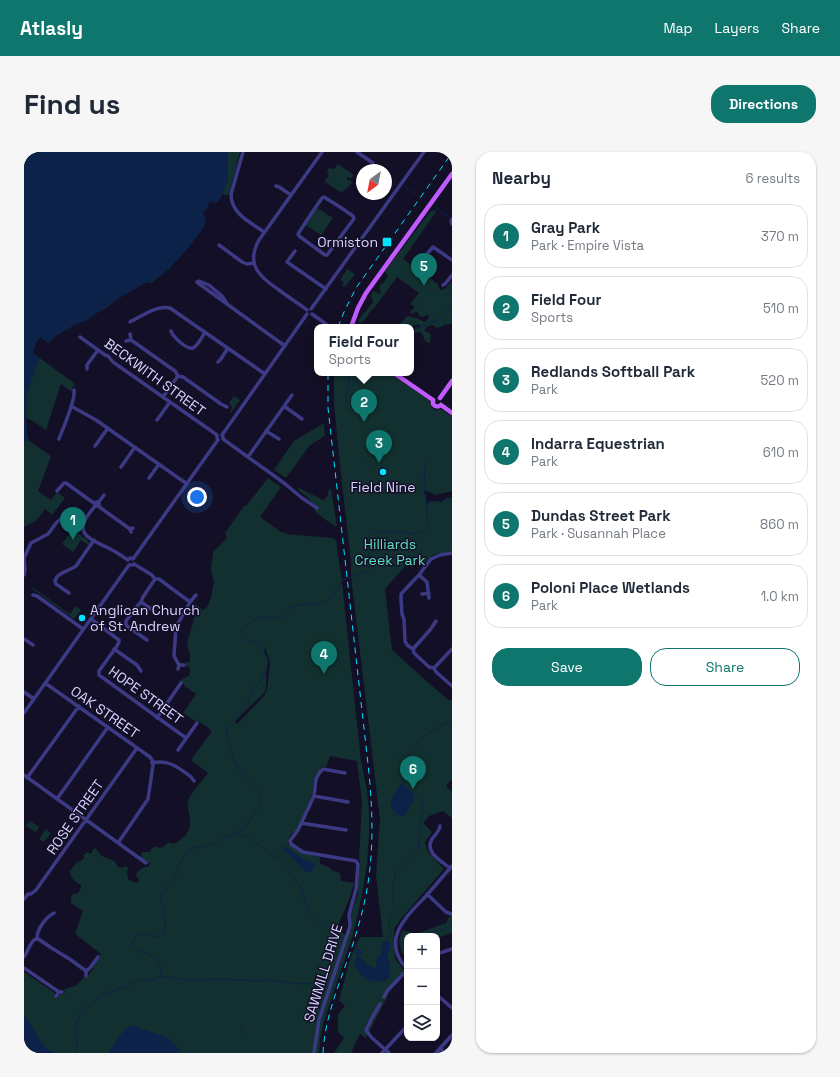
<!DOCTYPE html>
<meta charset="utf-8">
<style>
body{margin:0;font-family:"Space Grotesk",sans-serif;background:#f6f6f7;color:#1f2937}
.controls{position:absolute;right:12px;bottom:12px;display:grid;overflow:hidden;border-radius:8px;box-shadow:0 1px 3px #0004}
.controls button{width:36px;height:36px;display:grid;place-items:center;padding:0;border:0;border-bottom:1px solid #e0e1e3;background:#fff;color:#1f2937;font:20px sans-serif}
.compass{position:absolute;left:332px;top:12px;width:36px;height:36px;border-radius:50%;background:#fff;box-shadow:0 1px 3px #0004;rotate:212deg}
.you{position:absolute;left:173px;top:345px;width:14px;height:14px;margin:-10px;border:3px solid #fff;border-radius:50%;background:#1a73e8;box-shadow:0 0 0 6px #1a73e833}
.badge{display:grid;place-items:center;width:26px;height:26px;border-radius:50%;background:#0f766e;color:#fff;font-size:13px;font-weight:700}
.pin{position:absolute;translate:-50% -33px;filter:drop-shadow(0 1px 2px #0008)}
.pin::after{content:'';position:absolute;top:21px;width:14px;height:12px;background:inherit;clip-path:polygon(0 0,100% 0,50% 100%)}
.popup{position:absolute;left:290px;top:172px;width:100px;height:52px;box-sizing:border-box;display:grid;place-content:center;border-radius:8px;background:#fff;filter:drop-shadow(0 1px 3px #0005);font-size:13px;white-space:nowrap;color:#747a83}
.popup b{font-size:15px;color:#1f2937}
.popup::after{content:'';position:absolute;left:50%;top:100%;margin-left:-8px;border:8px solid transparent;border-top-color:#fff}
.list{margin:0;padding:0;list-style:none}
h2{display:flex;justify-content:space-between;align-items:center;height:52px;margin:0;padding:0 16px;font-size:17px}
h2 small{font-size:13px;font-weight:400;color:#747a83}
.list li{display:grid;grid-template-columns:26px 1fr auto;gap:12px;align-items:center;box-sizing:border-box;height:64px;margin:0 8px 8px;padding:0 8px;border:1px solid #e0e1e3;border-radius:16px}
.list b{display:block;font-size:15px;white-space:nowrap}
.list p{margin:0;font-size:13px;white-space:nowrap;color:#747a83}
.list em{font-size:13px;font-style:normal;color:#747a83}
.actions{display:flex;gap:8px;padding:12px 16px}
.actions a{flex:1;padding:9px 0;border:1px solid #0f766e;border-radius:16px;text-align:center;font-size:14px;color:#0f766e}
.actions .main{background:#0f766e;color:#fff}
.icon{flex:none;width:22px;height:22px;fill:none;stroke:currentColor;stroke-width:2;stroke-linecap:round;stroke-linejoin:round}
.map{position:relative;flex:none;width:428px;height:901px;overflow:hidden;border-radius:16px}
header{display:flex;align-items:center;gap:24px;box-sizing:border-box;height:56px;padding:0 20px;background:#0f766e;color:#fff}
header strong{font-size:19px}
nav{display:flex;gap:22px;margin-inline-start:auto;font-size:14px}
.intro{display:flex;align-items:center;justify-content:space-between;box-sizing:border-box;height:96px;padding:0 24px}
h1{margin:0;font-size:28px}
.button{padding:10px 18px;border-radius:16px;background:#0f766e;color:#fff;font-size:14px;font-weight:700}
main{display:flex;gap:24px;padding:0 24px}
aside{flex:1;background:#fff;border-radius:16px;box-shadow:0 1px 3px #0004}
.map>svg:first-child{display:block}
.green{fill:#12302f;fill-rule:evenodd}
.water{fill:#0c2248}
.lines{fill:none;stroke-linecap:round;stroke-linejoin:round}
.stream{stroke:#0c2248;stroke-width:1}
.minor{stroke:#3d3a85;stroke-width:3.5}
.major{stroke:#c25bff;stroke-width:4.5}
.rail{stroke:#00e5ff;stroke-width:1;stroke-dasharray:6 5;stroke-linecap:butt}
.poi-dot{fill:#00e5ff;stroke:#130f26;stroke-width:1.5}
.labels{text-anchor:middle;stroke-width:3;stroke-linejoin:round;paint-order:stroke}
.poi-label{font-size:14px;fill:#d9d4ff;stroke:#130f26;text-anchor:end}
.street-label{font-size:14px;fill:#d9d4ff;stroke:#130f26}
.park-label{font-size:14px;fill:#5fe0c0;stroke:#130f26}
</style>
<header>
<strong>Atlasly</strong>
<nav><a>Map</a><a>Layers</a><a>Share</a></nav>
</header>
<div class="intro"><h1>Find us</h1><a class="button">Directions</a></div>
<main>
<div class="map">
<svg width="428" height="901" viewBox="0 0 428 901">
<rect width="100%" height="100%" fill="#130f26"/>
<path class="green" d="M161,0h55l-11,42 -3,2 -4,-3 -2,5z
M314,12l16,11 -2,3 -5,-1v3l4,1 1,2 -2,2 -2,1 -1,3h-2l-1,3 -3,-1 -1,1 -15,-10v-2l4,-4 -2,-4 1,-3 2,-1 4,1z
M293,56l16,10 -12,17 -16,-10z
M411,58l1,2 -33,47 35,25 1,4 2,2 4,-1 7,-9v43l-4,2 -2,-1 -8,4 -6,-3 -5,2 -3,3 1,1 3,1 3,3 -1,8c-7,0 -5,-7 -10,-11l-4,1 -2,-2 3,-3h3v-2l-1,-2 -3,1h-3l-1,2h-15l10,-11 10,2 7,4 3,-1 2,-4 -1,-2 -6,2 -3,-1 -2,-5 -5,3 -2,-2 5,-5 -5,-3 9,-11 -22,-16 -22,30 -3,3 -10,13 -3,-1v-3l14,-17 -2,-7 2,-4 4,1 1,2h2l1,-3 -2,-2 1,-4 4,-3 4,-6 -3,-5 45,-59z
M170,88l-25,29 -14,11 -4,3 -4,-1 -9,5 -19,11 -13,10 -13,7 -8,6 -9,3 -19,11 -9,8 -8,-6 -5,8 -2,8 42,31 -3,4v4l-11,-8 -15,46 -13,-9 -7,-3 2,22 23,16 -13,35 13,9 6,-8 8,6 -13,17 -7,-6 -8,11 -13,7v-210z
M323,117l8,5 -10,13 -3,-2 2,-2 -4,-3z
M310,221h56l39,27 2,7 4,3 6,-1 11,8v74l-16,4 -12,-5 3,16 3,-5 12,1 5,-4h5v53c-16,4 -17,0 -29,14l-10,-8 -28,32 7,61 56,50h4v79l-6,7 6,6v26l-9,-7 -14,5 -6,7 9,9 -7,10 3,10 16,17 -44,51 -6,9 1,28 1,3 10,13 -16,18 -24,47 -6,-4 -9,19h-17l10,-15 -6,-6v-18l7,-8 -6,-6 12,-44 9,-19h23l-7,-62 4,-55 -29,-244v-14l-9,-78 -8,-80zM357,794l9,3 -2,2 -1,7 2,3 1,15 -4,4 -4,1 -28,-20 3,-2v-4c4,2 4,4 7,7 2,3 8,6 11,7l8,-19z
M210,244l6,4 -9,13h-1l2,-6 -3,-4z
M300,271l1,13 -15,9 -24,33 -12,-8 20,-29z
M244,326l13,9 -21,30 21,15 8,1 -6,1 50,4 3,2 6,42 19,179 6,29 2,21v24l-2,29 -5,31 -10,43 -28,83 -3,13 -2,19h-275l-20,-32v-49l31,21 -1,3 3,2 2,-3 6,-2 -1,-4 12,-3 8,-9 2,1 7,-9 -2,-2 10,-13 -26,-20 8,-23 -12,-8v-6l2,-3 5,-1 4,-7c-6,-4 -12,-7 -12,-15l7,-9 4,-1 3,-3 -1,-2 4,-4 4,2 2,-5 3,-1c5,14 17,6 22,19l4,1 3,-2 4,2 -2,3 1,8 7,4 3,-1 1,-3 -3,-3v-2c3,-3 7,-8 12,-7l2,-3 -10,-6 2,-6h8l2,-4 5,-2 2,2 4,-1 6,-5c3,2 5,2 8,0 12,-7 15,-15 12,-29 -1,-4 -2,-8 -1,-12 4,-11 14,-19 20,-28l-17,-13 21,-29 -12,-9 -5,-1 -12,-8 13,-19 -10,-7h-2l1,-2 -6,-4 11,-6v-8l-4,-1v-4h4v-7l-3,-12 7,-25 6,-6 -8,-6 2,-3 9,7 4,-3 4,-9 3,-16 -3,-12 2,-18 14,-14 -2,-5 19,-27 3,-1zM241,495l5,15 -3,28 -3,6 -27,28 -2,-2 9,-10 21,-20 1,-4v-16l2,-11 -4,-10zM306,604l27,5 5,40 -3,58 1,3 -2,18v13l-7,22v11l-3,10 -9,-5v-8l10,-23 5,-17 -13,-2 -1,-8 -7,-2 -4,-4 -9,-3v-7l-18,-4 -14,-9v-2l2,-6 7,-7 15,-33 2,-17 8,-13 4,1z
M275,336l24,12 4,-3 2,-8h2l6,37h-2l-2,-1 -18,-13v-7l-8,-8 -9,-7v-1z
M49,377l10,8 -1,1 2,-1 5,5 -1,3 -7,-5 -8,12 -11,-8z
M8,435l38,27 6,-8 5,4 -7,9 -43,-31z
M6,669l9,6 -3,5 -10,-6z
M22,677l5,4 -7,9 -5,-3z
M428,764v17l-15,5v-2h-30v16l-5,2 -3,-13 3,-11 14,4 30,-11 3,-6z"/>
<path class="water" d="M0,0h204v29l-9,20 -3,2 -6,-2 -2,4 1,2 -6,5v2l3,5c-1,3 -1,6 -3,9 -7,12 -42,55 -56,54l-28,16 -34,23 -9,3 -19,11 -9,8 -8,-6 -5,8 -2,8 6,5 -12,35 -1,20 1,23 -3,8z
M378,632l12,10v6l-10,16c-5,0 -8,-2 -11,-6 -6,-8 3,-19 8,-26z
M261,694l18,13 12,5v3l-5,5h-4l-23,-23 1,-2z
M359,789h4l4,3c-1,6 -3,8 -4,14 4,6 3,11 3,18 -3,2 -5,5 -8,5 -12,3 -27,-7 -28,-20l3,-2v-4l-3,-3 2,-4 5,2 1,3 -4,2c4,3 3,5 6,8 3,2 8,5 11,6l2,-4 -1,-4c5,-10 8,-3 5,-18z
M0,863c11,13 14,32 32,38h-32z
M108,873l36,13 11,12 1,3h-72l17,-24z"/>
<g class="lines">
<path class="stream" d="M380,35l12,7
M412,56l14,10
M428,129c-5,7 -3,11 0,18
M426,158v-2l2,-3
M387,180l5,-4 6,-1 19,-9 7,-7 4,-1
M324,237l7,-6 3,-6 10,-4
M321,256l5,-35
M403,353l3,-4 12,1 5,-4h5
M379,633l3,-27 20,-24 26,-14
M213,681l11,4 31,22 22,28 3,12 5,12 9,9 23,20
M369,752v-19l3,-14 22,-21 2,-16v-15l3,-12 -1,-6 -8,-4
M366,781c-1,-8 -2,-14 3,-22
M398,784l30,-10
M363,789l2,-5
M375,791l8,-2
M137,825l14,1 14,2 32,-1 35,2 11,-1 35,4 24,-1
M217,880v-4
M53,901l-1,-25 1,-7 3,-6 7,-8 15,-12 23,-8 17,-8 10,1 8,-3c0,-2 1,-4 1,-6 0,-8 -8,-16 -15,-18 -4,-2 -11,-2 -14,-7 0,-2 0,-4 1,-6 4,-10 17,-5 25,-3 14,-6 4,-30 2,-42l8,-9 8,-11 5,-14 5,-8 7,-5 17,-3 35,-17 16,-25v-9c-9,-9 -19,-20 -26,-32 -5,-10 -7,-22 -9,-33l17,-18 11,-22 9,-11 4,-8 1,-9 -6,-15 -5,-3 -9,-3 -5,-5v-5l5,-6 7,-5 9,-2 7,1 10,-1 8,-9 9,-3 19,-1 8,-2 8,-5 4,-8 6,-9 24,-9 4,-7 -1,-8 -4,-9 1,-9 6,-5 20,-2 21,3 10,-3 4,-7 -1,-10 -1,-15 -2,-10 1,-28"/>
<path class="minor" d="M219,0l-12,42c0,20 19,28 33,38
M333,0l16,11
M252,34l3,1 12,8
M300,45l16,10 13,9 1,2 -1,2 -26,35h-2l-26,-19 -1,-2 11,-17 13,-19z
M428,67l-1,2 1,3
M195,93l23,17 5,2 7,-1
M271,99l-8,11 39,27
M402,103l7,-8 19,13
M174,131l87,63
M174,131l-1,-1 2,-1 10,4 13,11 4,6
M419,133l2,-1 7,-9
M287,157l113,-157
M283,158c-9,-7 -19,-13 -28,-20 -19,-13 -34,-25 -20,-50l63,-88
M288,162l18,13
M106,170c12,-6 26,-17 40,-14l95,66
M147,179c2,6 16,19 22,17 4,-2 10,-12 12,-16
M56,185l25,18 3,1 5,6 104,73
M107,188l44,31 3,5 -15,21
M102,189l5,-1 -1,-6
M194,210l3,-3 7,-11
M63,217v-4l11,-15
M154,224l5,1 38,27 6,3
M47,254l25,14 91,64
M260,254l18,13
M133,268l13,-18
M242,279l13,8
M35,287c4,-11 17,-39 15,-49
M199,287v-2l-1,-2 85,-121
M199,287l61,44 18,15 15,10
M71,294l13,-18
M224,305l44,-62
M97,315l14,-20
M125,326l10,-14
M33,339l7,-8h2l29,21
M71 352a2 2 0 1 1 4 0a2 2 0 1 1-4 0Z
M74,351l6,-8
M71,354c-4,6 -13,14 -12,22 0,11 21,17 29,22 6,3 11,7 16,10
M74,354l32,23
M107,380l-1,-3 3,-1
M428,401l-12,2 -9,4 -12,16 -4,4 -14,15v5l1,15 2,5 1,22 2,4 6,4 1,4 15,14 5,1 2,4 16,14
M104,408l2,-2 3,1 82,-115 3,-4 -1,-2v-3
M110,412l18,11 3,4h4l31,23
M0,423l1,-5 -1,-12 7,-15 17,-9 9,-12 5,-4c8,2 12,10 20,10
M395,423l8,7 2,16
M45,441l-13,-9 -1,-3c2,-9 15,-10 21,-15l18,-26
M398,442l7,-1
M9,443l4,1 46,33
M117,450l13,9
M67,467l28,21v2l-2,4 -18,25v4l87,63
M0,487l9,6
M123,488l-20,-14 -1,-2v-3l12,-16 3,-3 2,-5 12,-18
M90,497l23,16 4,6
M389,497l17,-19 6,-9
M155,513l-5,-9 2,-29 14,-25 6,-7
M410,516l18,-19
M154,517l1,-4h5
M21,531l105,74 2,3 1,5 -5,34 -30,44
M0,540l10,7
M0,561l105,-148h3l2,-1
M133,566l24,-35
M154,598l19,-27
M128,611c17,-4 27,5 39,14l3,4
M0,623l122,88
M3,626l52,-72
M290,644l34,6
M33,647l51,-72
M277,671l45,7
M416,674c-1,6 -5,9 -8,13 -8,13 9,22 18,29
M4,742h3l5,-4 101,-142
M403,742l19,18 6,2
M0,747l4,-5
M13,786l13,9 21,13 15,11
M413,802l15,-5
M0,805c5,-7 5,-15 13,-19 0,-9 9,-21 17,-25
M0,816l35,24
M383,817c-27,-29 -1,-52 19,-73 9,-10 17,-20 26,-30
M62,824v-5l3,-2 9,-12
M413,843l15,13
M32,844l3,-4h3
M360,845l3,-6 20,-21
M356,852l-7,12 -7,14 5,7 18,16
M416,896l5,5
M290,901l5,-33 31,-94 -1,-11 7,-26 2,-25 -2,-3 -53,-9 -12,-8 -1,-3 8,-11 16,-34 2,-17 4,-7 3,-3 22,4
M358,901l25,-27
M412,901l16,-18"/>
<path class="major" d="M327,175l7,-19 8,-15 86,-119
M370,221l39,27
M416,246l12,-17
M409,248v4c2,3 6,3 8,1
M417,253l11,8"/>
<path class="rail" d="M314,175l6,-15 12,-24 96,-135
M299,901c2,-43 24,-85 35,-126 16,-53 16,-99 11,-154l-41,-365v-35"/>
</g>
<g class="poi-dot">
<rect x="358" y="85" width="10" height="10" rx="2"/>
<circle cx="359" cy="320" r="4"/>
<circle cx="58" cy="466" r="4"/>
</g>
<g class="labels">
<g class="poi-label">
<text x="354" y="95">Ormiston</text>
<text x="359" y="340" text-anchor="middle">Field Nine</text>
<text x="66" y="463" text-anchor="start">Anglican Church<tspan x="66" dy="16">of St. Andrew</tspan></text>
</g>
<g class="street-label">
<text transform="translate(131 225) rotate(36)" y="5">BECKWITH STREET</text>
<text transform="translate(122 543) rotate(36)" y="5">HOPE STREET</text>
<text transform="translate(81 560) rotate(35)" y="5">OAK STREET</text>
<text transform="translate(51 665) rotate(-55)" y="5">ROSE STREET</text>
<text transform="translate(299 821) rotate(-73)" y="5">SAWMILL DRIVE</text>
</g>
<g class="park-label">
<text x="366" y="397">Hilliards<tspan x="366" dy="16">Creek Park</tspan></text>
</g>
</g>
</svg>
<div class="controls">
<button>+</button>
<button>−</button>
<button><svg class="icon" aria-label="layers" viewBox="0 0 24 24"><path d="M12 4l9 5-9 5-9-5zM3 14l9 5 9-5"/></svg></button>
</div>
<svg class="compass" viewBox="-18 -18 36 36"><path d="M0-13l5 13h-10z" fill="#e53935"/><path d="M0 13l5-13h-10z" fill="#747a83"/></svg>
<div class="you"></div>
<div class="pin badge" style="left:49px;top:388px">1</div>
<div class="pin badge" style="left:340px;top:270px">2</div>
<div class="popup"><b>Field Four</b>Sports</div>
<div class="pin badge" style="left:355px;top:311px">3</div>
<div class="pin badge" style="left:300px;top:522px">4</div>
<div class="pin badge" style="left:400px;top:134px">5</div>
<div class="pin badge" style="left:389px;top:637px">6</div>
</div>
<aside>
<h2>Nearby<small>6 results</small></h2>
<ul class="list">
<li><span class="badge">1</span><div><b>Gray Park</b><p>Park · Empire Vista</p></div><em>370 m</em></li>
<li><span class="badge">2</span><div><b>Field Four</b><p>Sports</p></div><em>510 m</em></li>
<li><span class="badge">3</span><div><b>Redlands Softball Park</b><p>Park</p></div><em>520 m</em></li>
<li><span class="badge">4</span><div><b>Indarra Equestrian</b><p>Park</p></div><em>610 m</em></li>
<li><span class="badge">5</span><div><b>Dundas Street Park</b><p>Park · Susannah Place</p></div><em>860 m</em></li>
<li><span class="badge">6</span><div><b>Poloni Place Wetlands</b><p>Park</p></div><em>1.0 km</em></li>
</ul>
<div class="actions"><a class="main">Save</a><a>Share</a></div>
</aside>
</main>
